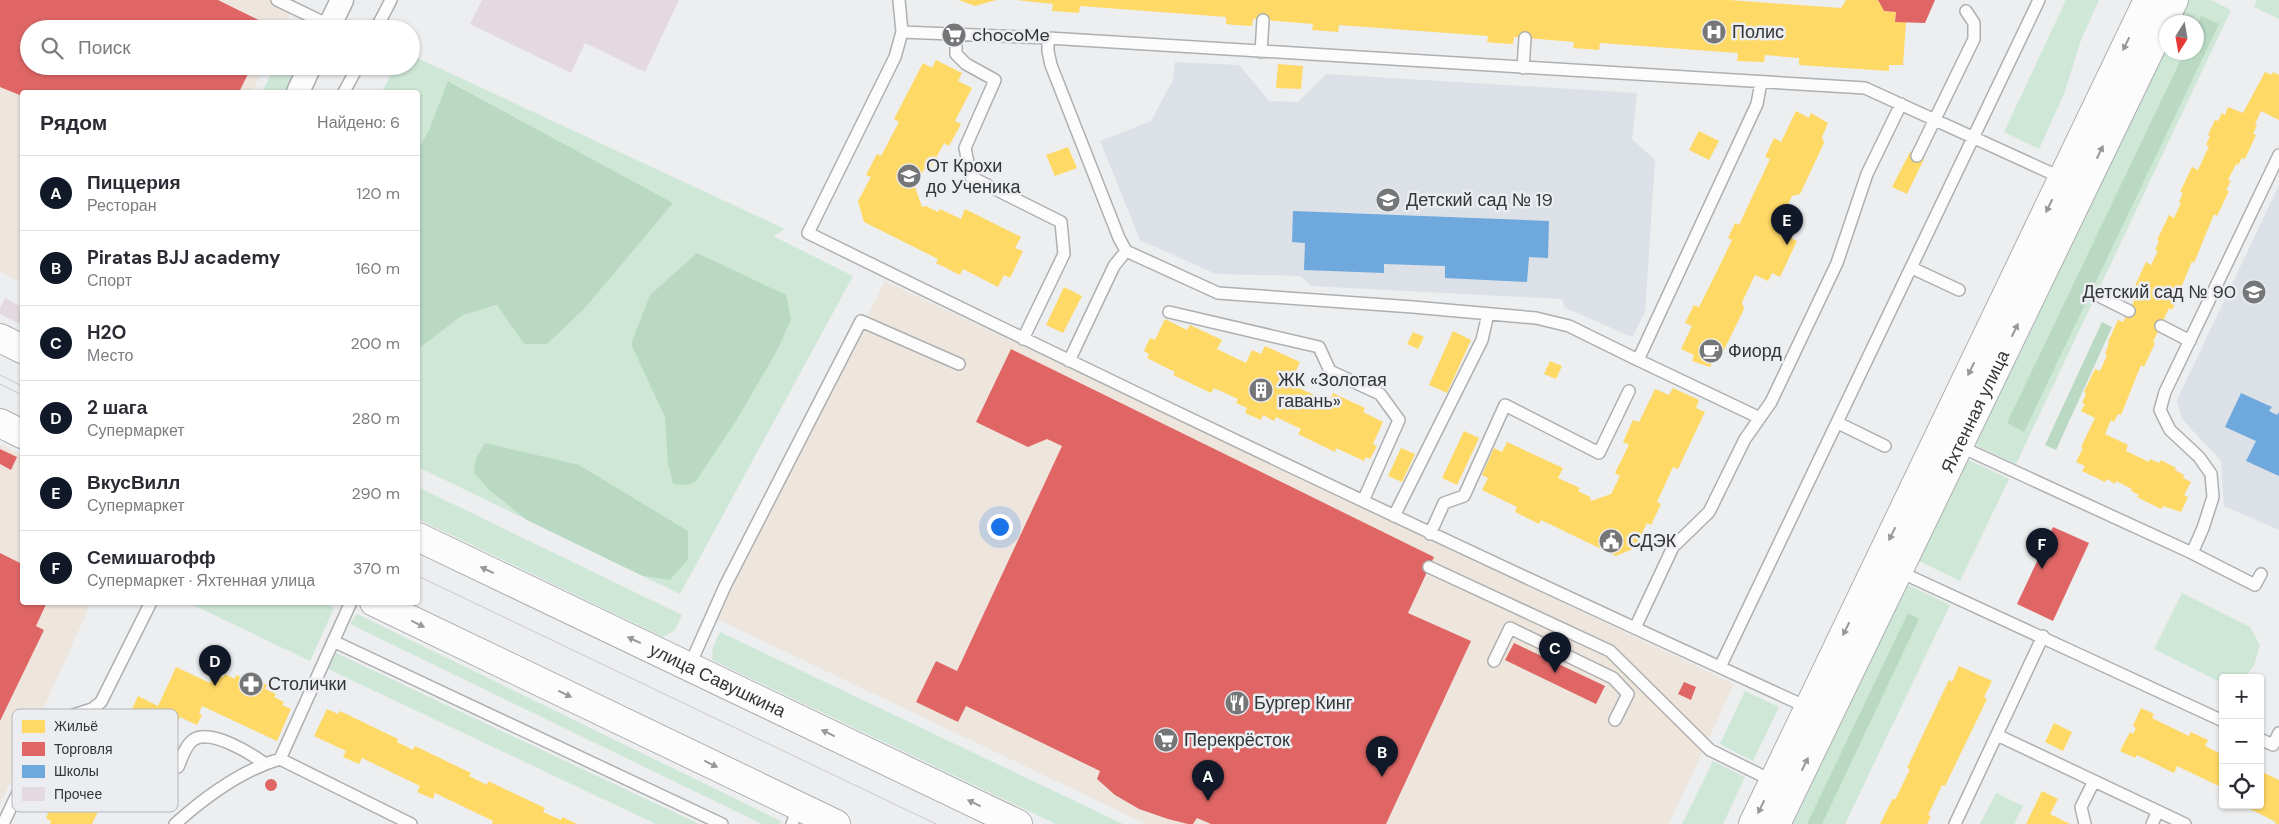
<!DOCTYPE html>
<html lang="ru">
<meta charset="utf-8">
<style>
body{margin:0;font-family:"DM Sans",sans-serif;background:#f7f7f7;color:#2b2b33}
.controls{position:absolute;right:15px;bottom:15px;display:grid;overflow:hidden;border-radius:5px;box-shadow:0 1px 4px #0004}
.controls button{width:45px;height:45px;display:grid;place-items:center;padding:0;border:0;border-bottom:1px solid #e1e1e2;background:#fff;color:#2b2b33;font:25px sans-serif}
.compass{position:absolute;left:2159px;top:15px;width:45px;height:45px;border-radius:50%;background:#fff;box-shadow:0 1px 4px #0004;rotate:191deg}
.you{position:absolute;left:999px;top:526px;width:18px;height:18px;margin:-12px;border:4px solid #fff;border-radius:50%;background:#1a73e8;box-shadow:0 0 0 8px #1a73e833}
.badge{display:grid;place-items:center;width:32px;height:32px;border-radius:50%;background:#111827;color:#fff;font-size:16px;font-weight:700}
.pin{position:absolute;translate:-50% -41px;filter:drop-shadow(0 1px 2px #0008)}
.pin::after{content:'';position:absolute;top:26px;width:18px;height:15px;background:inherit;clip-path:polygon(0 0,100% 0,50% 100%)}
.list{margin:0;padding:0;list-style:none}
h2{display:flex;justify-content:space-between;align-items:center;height:65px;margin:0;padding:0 20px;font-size:21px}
h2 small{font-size:16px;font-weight:400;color:#7c7c81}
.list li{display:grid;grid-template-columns:32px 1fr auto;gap:15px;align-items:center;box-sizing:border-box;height:75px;padding:0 20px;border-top:1px solid #e1e1e2}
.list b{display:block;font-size:19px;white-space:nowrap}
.list p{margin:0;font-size:16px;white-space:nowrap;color:#7c7c81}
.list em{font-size:16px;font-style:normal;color:#7c7c81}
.icon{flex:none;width:28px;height:28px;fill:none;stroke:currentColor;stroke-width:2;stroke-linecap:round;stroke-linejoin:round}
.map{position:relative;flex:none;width:2279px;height:824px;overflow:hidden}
.search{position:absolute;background:#fff;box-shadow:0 1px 4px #0004;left:20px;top:20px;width:400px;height:55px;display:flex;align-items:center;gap:12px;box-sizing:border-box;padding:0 18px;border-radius:28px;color:#7c7c81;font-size:19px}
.panel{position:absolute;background:#fff;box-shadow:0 1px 4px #0004;left:20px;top:90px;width:400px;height:515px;border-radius:5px}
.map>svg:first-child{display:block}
.commercial{fill:#eee6dd}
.built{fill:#dce0e7}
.green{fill:#cfe7d7}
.forest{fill:#b9d9c3}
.homes{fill:#ffd966}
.shops{fill:#e06666}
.schools{fill:#6fa8dc}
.building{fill:#e4d9e0}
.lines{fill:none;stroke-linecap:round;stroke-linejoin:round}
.lane-casing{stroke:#adafb0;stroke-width:14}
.street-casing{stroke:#adafb0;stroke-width:25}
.secondary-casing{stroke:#adafb0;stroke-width:30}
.lane{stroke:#fcfcfd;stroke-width:11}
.street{stroke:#fcfcfd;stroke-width:22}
.secondary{stroke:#fcfcfd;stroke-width:28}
.tram{stroke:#cacacb;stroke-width:1}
.oneway{fill:#98989a}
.labels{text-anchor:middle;stroke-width:5;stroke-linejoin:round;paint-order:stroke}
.poi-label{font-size:18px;fill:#343537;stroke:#ebedf1;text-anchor:start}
.street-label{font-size:18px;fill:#343537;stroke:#ebedf1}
.key{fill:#ebedf1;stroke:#b4b6b9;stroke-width:1}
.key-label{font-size:14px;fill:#343537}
</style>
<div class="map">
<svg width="2279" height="824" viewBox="0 0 2279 824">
<rect width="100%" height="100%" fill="#eceef0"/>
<path class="commercial" d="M0,0h296l-14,29h-253v37h236l-13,26h-230v191l-22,-11z
M885,281l849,403 -65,140h-523l-429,-205z
M0,444l22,11v147l69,1 -91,202z"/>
<path class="built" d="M1175,62l64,3 30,36 29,1 28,-28 311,19 -5,46 23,21 -10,152 -13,25 -68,-30 -2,-8 -251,-13 -11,-10 -84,-2 -76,-34 -40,-99 51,-20 22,-41z
M2279,185v345l-55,-24 -3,-45 -39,-42 -5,-19z"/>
<path class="green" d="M2066,0h33l-18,40 -17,54 -25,55 -35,-17z
M2182,0h29l20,10 -215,454 -45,-21 195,-410v19h30v-30h-25z
M2257,0h22v19l-25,-12z
M411,55l374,174 -12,7 80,40 -173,318 -262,-127v-118l45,-34 35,-10 26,39 61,-36 87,-105 -223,-122 -20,49 -11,20v-58h-36l13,-26h16z
M275,66h26l-12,26h-27z
M1962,457l47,22 -49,102 -41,-20 8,-17 -5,-2z
M418,487l264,128 -7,15 -12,7 -245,-118z
M1904,583l46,22 -105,219h-57z
M2182,593l68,34 10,18 -6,20 -10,13h-21v4h-3l-66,-33z
M324,603l10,5 -24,53 -121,-58z
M357,614l424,207 -1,3h-18l-412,-200z
M720,632l403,192h-67l-344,-164 1,-13z
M336,653l363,171h-43l-328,-155z
M1745,691l34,16 -26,54 -33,-17z
M1713,761l32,16 -22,47h-41z
M1996,793l27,13 -9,18h-34z"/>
<path class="forest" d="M2201,16l18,8 -195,408 -17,-9 177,-370 12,-1 1,-26z
M448,81l225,122 -88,105 -38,36h-23l-27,-39 -34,10 -45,34v-199l11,-20z
M697,253l89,42 5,24 -12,28 -43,74 -40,60 -9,4 -14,-1 -5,-21 -3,-46 -34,-73 19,-49z
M2102,322l10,5 -56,123 -11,-5z
M485,443l94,22 109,66v28l-18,21 -27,-4 -116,-56 -38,-30 -15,-17 2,-15z
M1908,613l11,6 -97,205h-15z"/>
<path class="homes" d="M959,0h37l-21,6z
M1015,0h714l112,8 5,-8h32l6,11 12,1 -1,10h11l-3,43h-14v6l-90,-6v-7l-34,-3 -1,7 -27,-1 1,-8 -138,-10 -1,7 -26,-2 1,-6 -60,-5 -1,7 -18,-1 -8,-1 1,-6 -149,-11 -1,7 -26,-2 1,-6 -60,-5 -1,7 -17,-1 -9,-1v-7l-146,-11 -1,7 -27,-2 1,-7z
M936,60l26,13 -4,8 14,7 -17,33 6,3 -12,22 -5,-3 -15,28 -5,-2 -9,18 7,20 4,-1 12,6 2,-3 21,10 4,-10 56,28 -6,11 8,3 -13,27 -6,-3 -6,12 -35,-18 -3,6 -24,-12 2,-4 -74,-37 -6,-21 13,-24 -5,-2 11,-21 4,2 18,-34 -5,-3 29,-56 9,5z
M1278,64l25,2 -2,23 -25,-1z
M2265,72l7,3 1,-3 6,3v45l-18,-9 -6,13 2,1 -4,9 3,1 -11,24 -3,-1 -4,7 -2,-1 -8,16 3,1 -5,9 3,1 -12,25 -3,-2 -20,49 -2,-2 -20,49 -3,-2 -16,34 2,1 -11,24 -3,-2 -20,50 -3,-1 -4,8 -3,-2 -6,14 23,11 -2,6 23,11 1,-3 9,4 2,-3 15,8 -1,2 9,5 -1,3 8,4 -7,13 4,2 -7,15 -18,-6 -2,3 -24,-12 2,-2 -8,-4 1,-2 -16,-8 -1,3 -8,-5 -2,3 -23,-11 3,-5 -9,-4 7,-14 -2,-1 14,-29 -14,-7 4,-7 -3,-1 4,-9 -2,-2 11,-23 5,2 7,-16 -2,-1 4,-11 -1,-1 10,-22 5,2 12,-23 -3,-2 4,-8 -2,-1 12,-26 5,3 7,-14 -3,-1 4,-9 -2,-1 12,-25 5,3 7,-15 -2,-1 4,-9 -3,-1 12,-25 6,3 11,-24 -3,-1 4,-9 -2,-1 7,-15 3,1 4,-8 3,2 3,-8 15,6z
M1796,111l13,7 2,-5 17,10 -6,14 2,6 -24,51 -8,2 -12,26 13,6 -4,9 8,4 -17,36 -8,-4 -4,8 -13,-6 -13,27 2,7 -22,45 -4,-1 -8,14 -18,-6 2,-6 -13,-6 11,-23 -7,-3 9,-18 5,2 19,-38 14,-29 -4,-2 7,-15 4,2 31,-66 -5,-2 9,-19 7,4z
M1699,131l20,10 -10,19 -20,-10z
M1068,147l9,21 -22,8 -9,-21z
M1910,152l14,7 -17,35 -15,-7z
M1064,287l18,9 -19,37 -17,-8z
M1165,319l22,11 3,-5 32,15 -5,9 29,14 6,-13 9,4 4,-8 35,16 -4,9 9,4 -6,13 30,14 4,-9 32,15 -2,4 20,10 -10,22 4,2 -7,13 -4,-2 -2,4 -28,-13 -1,4 -37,-18 3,-5 -25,-12 -2,4 -11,-6 -2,5 -16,-7 2,-5 -11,-5 2,-4 -24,-11 -3,5 -38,-18 2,-3 -28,-14 2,-4 -5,-3 6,-13 5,2z
M1453,331l18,9 -24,53 -18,-8z
M1413,332l11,5 -6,12 -11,-5z
M1550,361l12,5 -6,13 -12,-5z
M1673,388l26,12 -3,8 9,4 -27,57 -5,-2 -16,35 4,2 -10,21 -4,-2 -12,25 -19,8 -75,-36 -2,4 -24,-12 2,-5 -35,-17 6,-12 -6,-3 12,-27 8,4 5,-10 56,26 -5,10 22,10 -2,3 12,6 1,4 20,-7 9,-18 -5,-3 14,-28 -6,-3 10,-22 6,2 16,-33 14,6z
M1464,431l15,7 -22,47 -15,-7z
M1401,448l14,6 -13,28 -14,-6z
M1959,666l33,15 -8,16 3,2 -42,87 -3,-1 -14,30 3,1 -4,8h-47l13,-26 2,2 15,-31 -3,-1 42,-88 3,2z
M176,667l34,16 4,-10 10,4 1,-3 10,5 1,-4 11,5 1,-4 19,9 -2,4 11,5 -2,3 10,5 -2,3 9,4 -14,32 -75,-35 -3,7 3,2 -5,10 -17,-8 -8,18 -6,-3 -10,21 -30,-14 -17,35 6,2 -23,48h-42l1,-3 -5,-3 4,-9 -6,-3 33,-69 6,3 8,-17 29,13 18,-40 20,10z
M2141,708l13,6 -2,4 37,18 2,-4 17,8 -3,6 18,9v33l-46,-22 -3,7 -37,-18 -2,3 -15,-7 10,-19 3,2 3,-6 -3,-2z
M327,709l11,5 2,-3 58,28 -1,3 16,8 2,-4 56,27 -2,3 18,9 1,-4 57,27 -2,4 18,8 1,-3 15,7h-85l1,-3 -58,-28 -2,6 -16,-7 3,-6 -58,-28 -3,6 -16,-7 3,-6 -32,-15z
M2054,723l18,9 -9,19 -18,-9z
M2260,771l19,9v44h-4l1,-2 -34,-17h18z
M2042,791l16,8 -8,15 20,10h-44z"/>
<path class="shops" d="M0,0h218l53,26 -1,3h-241v37h223l-13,26h-217v4l-22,-9z
M1878,0h57l-10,23 -30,-1 1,-10 -12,-1z
M1011,349l423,208 -26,56 63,28 -85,183h-175l-14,-6 -4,6h-5l-20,-5 -29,-10 -24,-14 -18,-16 3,-8 -134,-65 -8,16 -42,-20 20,-41 21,10 105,-225 -15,-7 -19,8 -52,-25z
M0,449l17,8 -6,13 -11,-6z
M2053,527l36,16 -36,78 -36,-17z
M0,553l22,11v38h25l-11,24 8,4 -44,91z
M1514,643l91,43 -9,18 -91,-44z
M1684,682l12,5 -5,13 -13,-6z
M265 785a6 6 0 1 1 12 0a6 6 0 1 1-12 0Z"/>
<path class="schools" d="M1293,211l256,10 -1,37 -19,-1 -2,25 -82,-4v-12l-61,-2v9l-80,-3 1,-27 -13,-1z
M2241,393l31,14 -3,4 8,4 2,-3v64l-33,-15 10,-20 -31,-14z"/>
<path class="building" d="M482,0h197l-34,72 -60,-29 -14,30 -101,-49z
M5,298l17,9v18l-22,-11v-6z"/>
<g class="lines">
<defs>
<path id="lane" d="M277,0l52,25
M899,0l3,32 -7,25 -87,176c331,163 665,322 1001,475
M376,29l15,-29
M902,32l146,6 817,50 199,91
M956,34v20l10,10 29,16 -30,68 6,29 90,45 3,32 -41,85
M1048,38v13l3,14 68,173 7,13
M1261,52l2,-32
M1523,68l2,-30
M344,92l14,-26
M1917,156l57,-117v-16l-8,-12
M1912,268l47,22
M2101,297l28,14
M1169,312l150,35 11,24 50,23 19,26 -36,81
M2161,326l29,15
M1638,360l122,58
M1069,361l45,-95 12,-15 92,42 195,14 123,11 33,8 69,34 119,-256 4,-22
M1838,423l47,23
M1957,445l235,108 11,-25 10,-31 -2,-23 -12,-17 -29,-27 -10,-20 5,-18 114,-237
M1394,516l88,-176 6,-26
M1430,534l14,-31 20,-7 41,-91 94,48 30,-62
M2192,553l63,32 6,-11
M1429,567l181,84 100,99 63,31
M1898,571l325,150
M1635,628l38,-81 36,-35 36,-73 26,-37 66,-139 30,-89 34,-70
M333,641l389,183
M1494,661l16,-33 103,50 15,16 -13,26
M689,667l36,-81 136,-265 98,43
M1720,667l319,-667
M1997,735l188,89
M2260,739l13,6 6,-12
M280,759l71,-157
M178,767c4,-9 7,-21 15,-27 17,-12 57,13 71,23
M3,824l44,-93 14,-12 31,-10 9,-7 50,-100
M175,824c29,-26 67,-54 105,-65l131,65
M792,824l7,-18
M1955,824l88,-188
M2085,824l-4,-17 13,-26
M2152,824l6,-13"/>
<path id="street" d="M328,29l14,-29
M298,92l12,-26"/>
<g id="secondary">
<path d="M0,338l22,11"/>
<path d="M0,423l22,11"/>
<path id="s1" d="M418,537l600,287"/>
<path d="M374,602l462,222"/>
<path d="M1753,824l395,-824"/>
<path id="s2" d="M1776,824l398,-824"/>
</g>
</defs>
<use href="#lane" class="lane-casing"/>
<use href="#street" class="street-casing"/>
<use href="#secondary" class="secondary-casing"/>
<use href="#lane" class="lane"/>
<use href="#street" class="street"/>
<use href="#secondary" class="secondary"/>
<path class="tram" d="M0,375l22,11
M0,384l22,11
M418,576l518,248"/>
</g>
<defs><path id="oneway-solid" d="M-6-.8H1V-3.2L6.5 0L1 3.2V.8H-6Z" transform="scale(1.25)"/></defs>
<g class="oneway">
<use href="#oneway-solid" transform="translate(2126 44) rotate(116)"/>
<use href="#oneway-solid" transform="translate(2100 152) rotate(-64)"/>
<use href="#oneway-solid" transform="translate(2049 206) rotate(116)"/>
<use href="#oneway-solid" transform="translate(2015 330) rotate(-64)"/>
<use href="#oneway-solid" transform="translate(1971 369) rotate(116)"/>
<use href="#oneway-solid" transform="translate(1892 534) rotate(116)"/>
<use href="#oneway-solid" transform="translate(487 570) rotate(-155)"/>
<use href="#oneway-solid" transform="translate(418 624) rotate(26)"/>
<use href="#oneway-solid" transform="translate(1846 629) rotate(116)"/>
<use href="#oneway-solid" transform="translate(634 640) rotate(-155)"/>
<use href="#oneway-solid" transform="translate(565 694) rotate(26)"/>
<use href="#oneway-solid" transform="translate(828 733) rotate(-154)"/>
<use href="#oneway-solid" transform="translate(711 764) rotate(26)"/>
<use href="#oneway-solid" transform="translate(1805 764) rotate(-64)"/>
<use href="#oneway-solid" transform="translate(974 803) rotate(-154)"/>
<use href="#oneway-solid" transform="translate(1761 807) rotate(116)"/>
</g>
<defs>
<symbol id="hospital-disc" viewBox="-11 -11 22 22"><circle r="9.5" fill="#747678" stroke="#ebedf1"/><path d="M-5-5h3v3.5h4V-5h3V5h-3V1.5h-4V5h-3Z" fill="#fff"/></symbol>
<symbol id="supermarket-disc" viewBox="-11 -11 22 22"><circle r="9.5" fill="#747678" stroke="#ebedf1"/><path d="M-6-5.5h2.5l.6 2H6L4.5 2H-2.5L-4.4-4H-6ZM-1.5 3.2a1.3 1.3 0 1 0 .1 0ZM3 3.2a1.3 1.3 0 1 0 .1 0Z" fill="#fff"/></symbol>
<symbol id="school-disc" viewBox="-11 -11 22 22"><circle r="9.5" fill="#747678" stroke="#ebedf1"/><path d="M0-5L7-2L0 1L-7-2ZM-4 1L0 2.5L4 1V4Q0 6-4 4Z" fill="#fff"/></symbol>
<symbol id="cafe-disc" viewBox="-11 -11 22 22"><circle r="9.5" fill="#747678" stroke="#ebedf1"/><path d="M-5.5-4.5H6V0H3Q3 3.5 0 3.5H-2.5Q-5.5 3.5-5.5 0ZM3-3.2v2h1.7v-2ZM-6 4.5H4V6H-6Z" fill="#fff"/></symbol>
<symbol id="building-disc" viewBox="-11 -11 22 22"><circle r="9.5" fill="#747678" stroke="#ebedf1"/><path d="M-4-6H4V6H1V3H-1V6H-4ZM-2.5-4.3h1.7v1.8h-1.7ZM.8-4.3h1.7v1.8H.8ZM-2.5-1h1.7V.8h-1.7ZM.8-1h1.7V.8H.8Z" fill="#fff"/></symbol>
<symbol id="civic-disc" viewBox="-11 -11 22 22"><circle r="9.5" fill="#747678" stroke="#ebedf1"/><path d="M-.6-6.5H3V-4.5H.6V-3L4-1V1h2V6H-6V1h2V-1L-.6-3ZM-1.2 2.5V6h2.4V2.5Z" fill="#fff"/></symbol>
<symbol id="pharmacy-disc" viewBox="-11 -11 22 22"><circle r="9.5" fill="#747678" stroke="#ebedf1"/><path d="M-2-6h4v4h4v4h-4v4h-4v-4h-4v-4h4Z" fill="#fff"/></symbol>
<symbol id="restaurant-disc" viewBox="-11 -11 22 22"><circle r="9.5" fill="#747678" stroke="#ebedf1"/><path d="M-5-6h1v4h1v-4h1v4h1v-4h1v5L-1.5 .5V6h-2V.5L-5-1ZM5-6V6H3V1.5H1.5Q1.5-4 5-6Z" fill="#fff"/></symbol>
</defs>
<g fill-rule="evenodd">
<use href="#hospital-disc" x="1700" y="18" width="28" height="28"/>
<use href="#supermarket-disc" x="940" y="21" width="28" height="28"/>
<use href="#school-disc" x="895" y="162" width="28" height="28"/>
<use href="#school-disc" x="1374" y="186" width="28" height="28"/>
<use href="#school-disc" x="2240" y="278" width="28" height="28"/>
<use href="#cafe-disc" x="1697" y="337" width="28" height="28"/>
<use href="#building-disc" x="1247" y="376" width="28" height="28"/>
<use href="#civic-disc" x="1597" y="527" width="28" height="28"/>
<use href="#pharmacy-disc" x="237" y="670" width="28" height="28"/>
<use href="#restaurant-disc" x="1223" y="689" width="28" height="28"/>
<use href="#supermarket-disc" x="1152" y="726" width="28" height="28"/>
</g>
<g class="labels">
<g class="poi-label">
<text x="1732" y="38">Полис</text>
<text x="972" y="41">chocoMe</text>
<text x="926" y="172">От Крохи<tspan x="926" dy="21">до Ученика</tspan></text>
<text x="1406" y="206">Детский сад № 19</text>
<text x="2236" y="298" text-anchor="end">Детский сад № 90</text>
<text x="1728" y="357">Фиорд</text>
<text x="1278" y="386">ЖК «Золотая<tspan x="1278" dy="21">гавань»</tspan></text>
<text x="1628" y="547">СДЭК</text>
<text x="268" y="690">Столички</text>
<text x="1254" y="709">Бургер Кинг</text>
<text x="1184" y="746">Перекрёсток</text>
</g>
<g class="street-label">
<text dy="6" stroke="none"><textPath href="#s2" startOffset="458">Яхтенная улица</textPath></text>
<text dy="6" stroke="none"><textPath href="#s1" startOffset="332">улица Савушкина</textPath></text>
</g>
</g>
<rect x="12" y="709" width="166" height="103" rx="8" class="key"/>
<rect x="22" y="720" width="23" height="13" fill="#ffd966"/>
<rect x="22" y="742" width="23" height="14" fill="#e06666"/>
<rect x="22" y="765" width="23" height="13" fill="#6fa8dc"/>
<rect x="22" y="787" width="23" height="14" fill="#e4d9e0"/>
<g class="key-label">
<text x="54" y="731">Жильё</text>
<text x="54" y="754">Торговля</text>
<text x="54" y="776">Школы</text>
<text x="54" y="799">Прочее</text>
</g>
</svg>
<div class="controls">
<button>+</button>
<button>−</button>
<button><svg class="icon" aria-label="locate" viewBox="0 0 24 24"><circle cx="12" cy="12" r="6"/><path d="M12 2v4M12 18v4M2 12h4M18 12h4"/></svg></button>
</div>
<svg class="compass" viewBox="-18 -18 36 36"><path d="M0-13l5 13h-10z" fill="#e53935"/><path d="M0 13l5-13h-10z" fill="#7c7c81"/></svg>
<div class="you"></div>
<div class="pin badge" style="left:1208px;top:801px">A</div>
<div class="pin badge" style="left:1382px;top:777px">B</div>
<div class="pin badge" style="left:1555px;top:673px">C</div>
<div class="pin badge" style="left:215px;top:686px">D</div>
<div class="pin badge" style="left:1787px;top:245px">E</div>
<div class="pin badge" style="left:2042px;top:569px">F</div>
<div class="search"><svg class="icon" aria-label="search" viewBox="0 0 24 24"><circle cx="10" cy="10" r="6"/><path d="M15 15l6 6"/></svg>Поиск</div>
<section class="panel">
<h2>Рядом<small>Найдено: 6</small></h2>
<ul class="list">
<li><span class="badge">A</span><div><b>Пиццерия</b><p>Ресторан</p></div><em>120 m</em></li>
<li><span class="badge">B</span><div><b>Piratas BJJ academy</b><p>Спорт</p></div><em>160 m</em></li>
<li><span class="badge">C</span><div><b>H2O</b><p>Место</p></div><em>200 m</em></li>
<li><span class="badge">D</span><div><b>2 шага</b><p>Супермаркет</p></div><em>280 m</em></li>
<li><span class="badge">E</span><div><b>ВкусВилл</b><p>Супермаркет</p></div><em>290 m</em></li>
<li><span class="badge">F</span><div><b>Семишагофф</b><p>Супермаркет · Яхтенная улица</p></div><em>370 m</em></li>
</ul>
</section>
</div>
